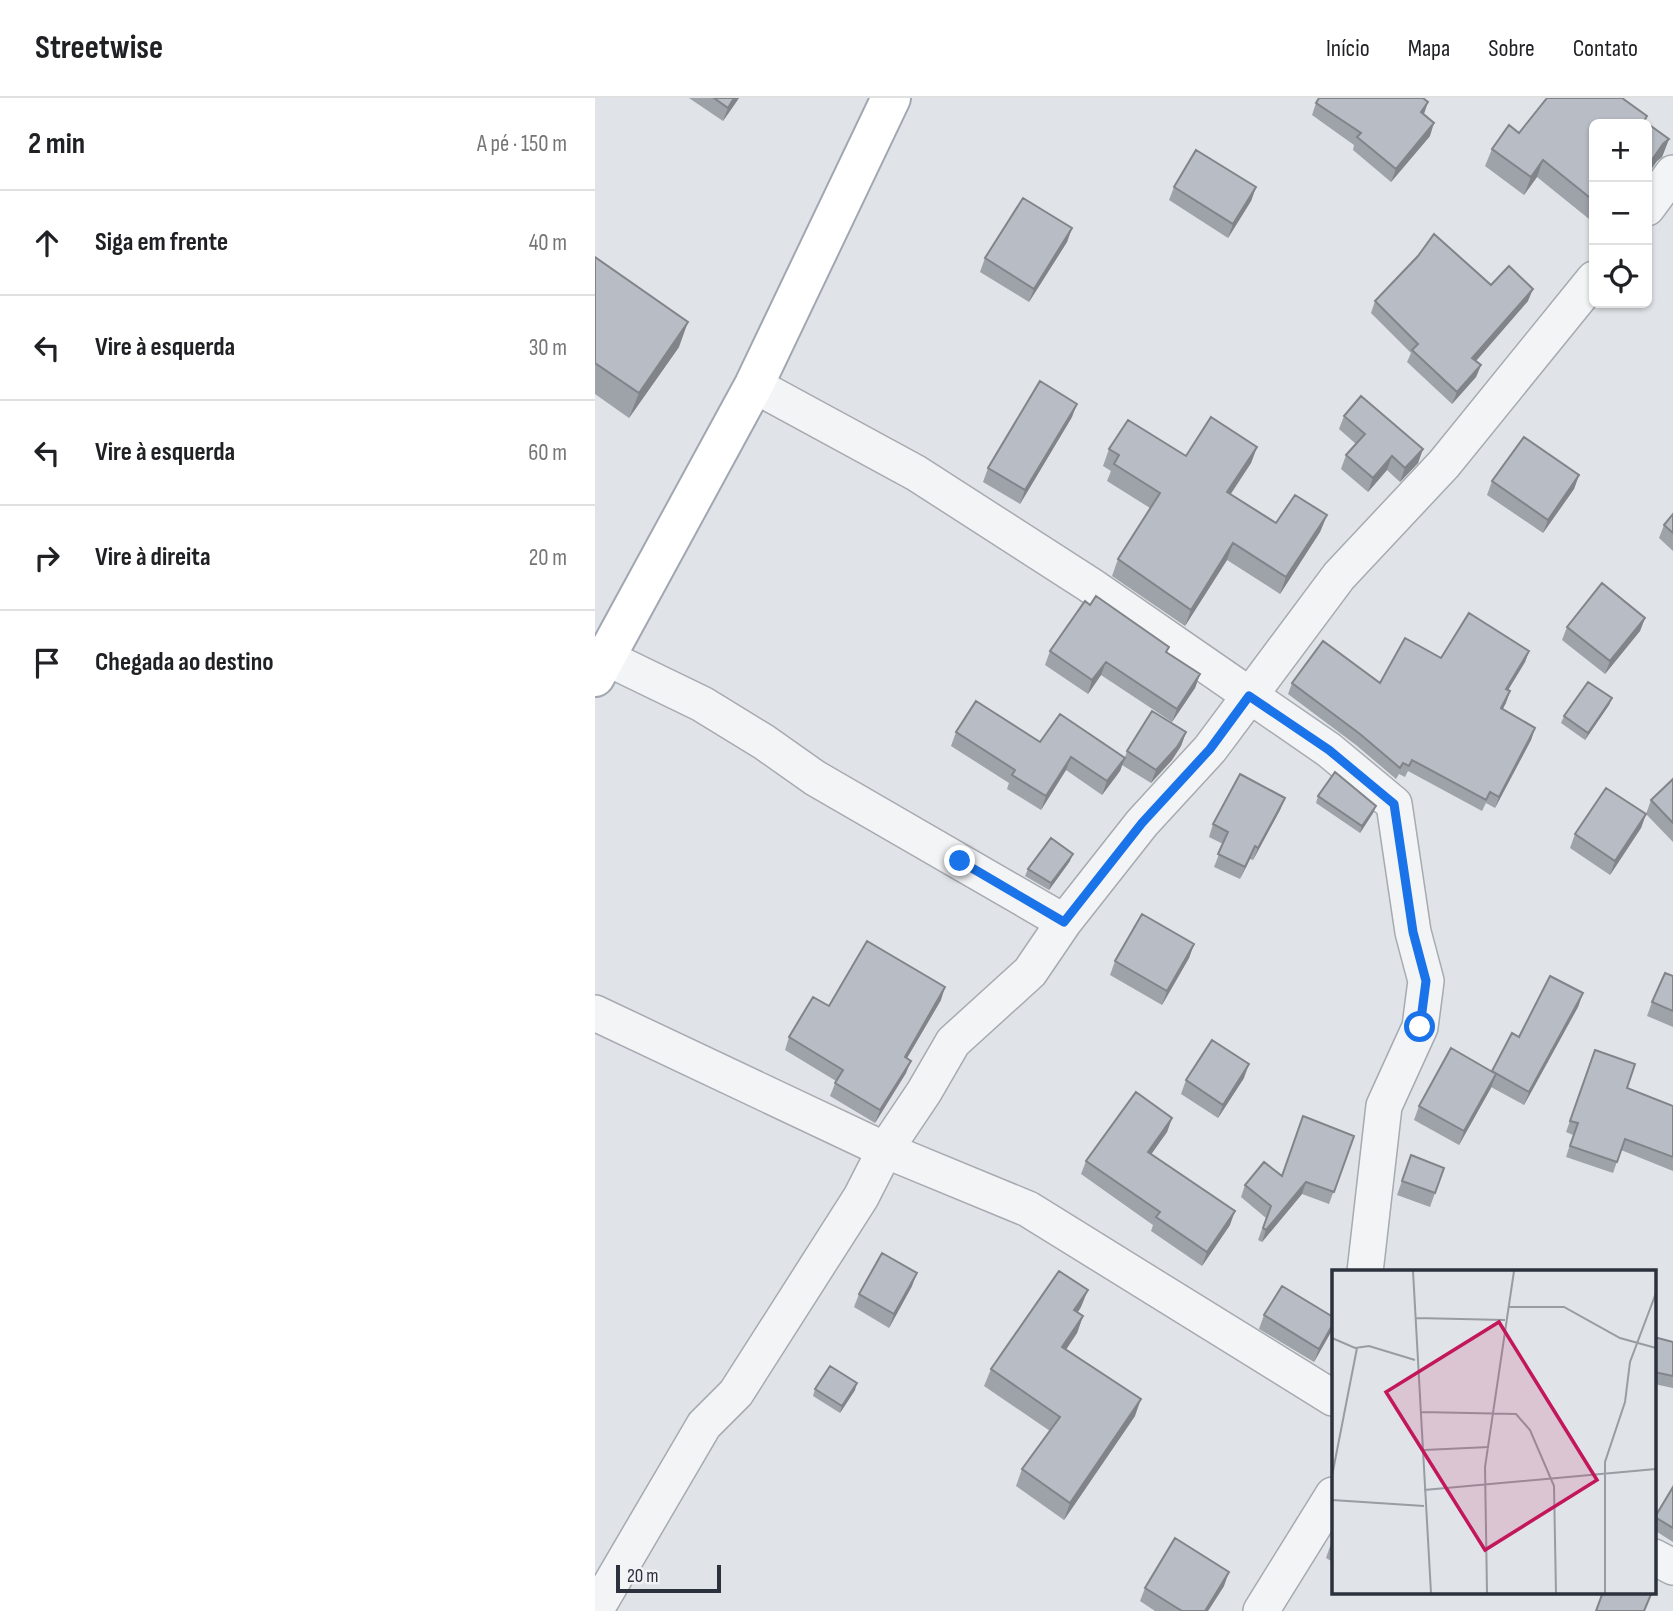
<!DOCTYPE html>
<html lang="pt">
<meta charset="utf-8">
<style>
body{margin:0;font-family:"Sofia Sans Condensed",sans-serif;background:#f6f6f6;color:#202124}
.controls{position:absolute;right:21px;top:21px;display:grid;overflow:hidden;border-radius:10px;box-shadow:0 2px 5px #0004}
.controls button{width:63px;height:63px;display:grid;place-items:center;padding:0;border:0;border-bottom:2px solid #e0e0e0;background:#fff;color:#202124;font:35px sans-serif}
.scale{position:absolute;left:21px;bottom:18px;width:105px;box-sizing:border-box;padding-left:7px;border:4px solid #2b313d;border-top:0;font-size:19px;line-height:24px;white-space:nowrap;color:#2b313d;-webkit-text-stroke:5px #f0f2f5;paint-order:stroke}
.stop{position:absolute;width:21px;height:21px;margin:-16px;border:5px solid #1a73e8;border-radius:50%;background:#fff}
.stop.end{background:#1a73e8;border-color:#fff;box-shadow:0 2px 7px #0008}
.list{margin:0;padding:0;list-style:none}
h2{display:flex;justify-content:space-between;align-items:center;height:91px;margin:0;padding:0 28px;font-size:30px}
h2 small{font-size:23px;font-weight:400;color:#757577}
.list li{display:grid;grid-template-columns:46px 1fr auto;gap:21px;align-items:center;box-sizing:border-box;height:105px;padding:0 28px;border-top:2px solid #e0e0e0}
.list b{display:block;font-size:26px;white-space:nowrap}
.list em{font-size:23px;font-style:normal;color:#757577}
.icon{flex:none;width:38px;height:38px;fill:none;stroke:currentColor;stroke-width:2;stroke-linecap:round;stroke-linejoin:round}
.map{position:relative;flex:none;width:1078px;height:1513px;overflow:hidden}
header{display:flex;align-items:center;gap:42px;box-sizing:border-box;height:98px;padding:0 35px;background:#fff;border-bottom:2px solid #e0e0e0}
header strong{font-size:33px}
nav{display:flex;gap:38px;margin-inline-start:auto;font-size:24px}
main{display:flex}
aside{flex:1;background:#fff}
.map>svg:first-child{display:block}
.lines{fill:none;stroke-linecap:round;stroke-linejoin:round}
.minor-casing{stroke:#a6aab1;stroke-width:38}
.primary-casing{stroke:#a1a7b2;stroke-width:42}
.minor{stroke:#f3f4f6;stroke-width:35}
.primary{stroke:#fff;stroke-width:38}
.wall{fill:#9ea2a9}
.shaded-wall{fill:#818489}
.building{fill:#b8bcc4;stroke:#818489;stroke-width:2}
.route{stroke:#1a73e8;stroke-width:9}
.inset-road{fill:none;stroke:#989ca3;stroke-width:2}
.view{fill:#c2185b;fill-opacity:0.15;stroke:#c2185b;stroke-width:3.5}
.inset-edge{fill:none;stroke:#2b313d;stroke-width:3.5}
</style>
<header>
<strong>Streetwise</strong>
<nav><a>Início</a><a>Mapa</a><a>Sobre</a><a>Contato</a></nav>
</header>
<main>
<aside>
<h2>2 min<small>A pé · 150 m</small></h2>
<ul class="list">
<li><svg class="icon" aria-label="ahead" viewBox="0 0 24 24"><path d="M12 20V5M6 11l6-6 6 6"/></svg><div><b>Siga em frente</b></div><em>40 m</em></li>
<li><svg class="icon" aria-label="left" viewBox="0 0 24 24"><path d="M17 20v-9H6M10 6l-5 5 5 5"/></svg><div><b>Vire à esquerda</b></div><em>30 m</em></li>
<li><svg class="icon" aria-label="left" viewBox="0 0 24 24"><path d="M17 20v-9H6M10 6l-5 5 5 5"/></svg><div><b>Vire à esquerda</b></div><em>60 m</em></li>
<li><svg class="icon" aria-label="right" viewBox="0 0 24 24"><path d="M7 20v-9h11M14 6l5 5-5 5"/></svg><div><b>Vire à direita</b></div><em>20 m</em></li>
<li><svg class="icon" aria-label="arrive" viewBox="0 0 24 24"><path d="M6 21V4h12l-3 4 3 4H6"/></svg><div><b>Chegada ao destino</b></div></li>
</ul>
</aside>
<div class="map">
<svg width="1078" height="1513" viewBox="0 0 1078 1513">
<rect width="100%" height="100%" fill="#e0e3e7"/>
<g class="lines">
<defs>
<path id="minor" d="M1052,110l26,-35
M159,287l162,88 174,112 239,165 65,54 19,128 13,49 -6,46 -36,79 -19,166
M12,560l95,46 62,38 51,36 249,144
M0,915l290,137 143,59 305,189
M1059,1459l19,10
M0,1513l109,-186 32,-32 125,-196 24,-47 39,-58 29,-50 77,-70 34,-50 78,-99 68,-74 129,-173 105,-112 150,-185
M666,1513l72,-116"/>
<path id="primary" d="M0,579l159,-292 137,-287"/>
</defs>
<use href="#minor" class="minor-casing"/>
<use href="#primary" class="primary-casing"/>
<use href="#minor" class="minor"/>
<use href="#primary" class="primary"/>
</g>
<path class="wall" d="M94,0h50l-16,23z
M952,0h75l25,18 -2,6 24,17 -7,18 -5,4 -10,14v-51h-53v99l-57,-46 -13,18 -39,-29 7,-17 17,-24 10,8z
M721,5l108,11 6,22 -39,46 -38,-32 1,-5 -42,-30z
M579,89h82l-5,14 -23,37 -59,-38z
M477,130l-5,14 -38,60 -49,-30 5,-14z
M0,159l84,90 -50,71 -34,-24z
M896,187l37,16 -52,60 5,4 -5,12 -24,27 -45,-42 4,-9 -40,-40 4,-12z
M749,318l79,33 -5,14 -18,19 -13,-12 -19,22 -27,-23 5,-14 10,-11 -17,-15z
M477,319l-52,87 -37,-22 5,-14z
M662,349l-6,16 -20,31 45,29 51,-8 -7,17 -40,62 -53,-34 -42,66 -73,-50 6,-17 32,-51 -43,-27 4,-10 -8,-5 6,-17 77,7z
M984,377l-5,14 -31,44 -56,-38 5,-14z
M1078,416v37l-14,-13 5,-13z
M495,507l79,42 -2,5 33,22 -5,14 -23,34 -71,-47 -13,19 -43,-29 5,-14z
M1050,520l-5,13 -35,43 -43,-34 5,-13z
M934,553l-4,11 -17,28 2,1 -7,18 32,19 -4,12 -36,68 -9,-5 -4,8 -74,-40 -3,6 -6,-3 -3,5 -40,-34 -68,-51 4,-11h88l61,-25z
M1017,600l-3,7 -24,35 -24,-17 3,-7z
M361,634l84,10 85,15 2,-6 59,-19 -5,14 -9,14 -21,23 -29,-18 -2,6 -18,24 -36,-25 -25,40 -34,-21 2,-6 -58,-37z
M1078,681v63l-27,-28 -5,14 -31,47 -40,-27 5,-14 71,-20 5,-14z
M723,698l58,10 -3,7 -13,20 -44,-30z
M690,700l-5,12 -27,50 -3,-1 -10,20 -26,-12 9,-23 -14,-7 4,-13z
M475,763l-21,29 -24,-14 3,-7z
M599,846l-5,14 -27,47 -52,-30 5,-14z
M1078,878v51l-26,-11 5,-14z
M988,895l-5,14 -54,98 -33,-18 -32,58 -45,-25 5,-14 73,-35 27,-34z
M346,902l-34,58 -1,15 -31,50 -45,-27 6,-15 -51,-31 4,-13 40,-31z
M1000,952l32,38 46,18v65l-52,-21 -8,23 -47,-16 7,-22 -7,-3z
M649,980l-26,40 -37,-24 5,-14z
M577,1020l-5,14 -16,22 79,71 -28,41 -51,-35 2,-6 -72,-51 5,-13z
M759,1038l-25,68 -27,-10 -40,48 -4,-2 8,-22 -25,-21 4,-12 37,-9z
M816,1057l33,13 -14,39 -33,-12z
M317,1188l-23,42 -35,-21 5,-13z
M486,1209l-3,5 5,4 -6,17 -11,17 69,66 -71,104 -48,-34 6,-17 28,-38 -66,-45 7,-17z
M669,1217l69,2v9l-2,6 -17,30 -55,-33z
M1059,1239l19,5v46l-19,-4z
M220,1291l40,1 -15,23 -27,-17z
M1078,1389v55l-19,-12v-9l1,-4z
M738,1440v24l-7,-4z
M629,1488l-16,25h-53l-15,-10 5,-13z"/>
<path class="shaded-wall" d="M139,0h5l-16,23 5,-13z
M833,4l-4,12 -3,-2z
M839,25l-4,13 -39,46 5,-13z
M1074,41l-7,18 -5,4 -10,14v-8l16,-23z
M948,62l-6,17 -13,18 7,-18z
M661,89l-5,14 -23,37 5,-14z
M477,130l-5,14 -38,60 5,-13z
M938,191l-5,12 -60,69 4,-12z
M93,224l-9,25 -50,71 10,-25z
M886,267l-5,12 -24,27 5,-12z
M482,306l-5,13 -52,87 5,-14z
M662,349l-6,16 -30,45 6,-16z
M828,351l-5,14 -18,19 5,-14z
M797,358l-5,14 -19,22 5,-14z
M984,377l-5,14 -31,44 5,-13z
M732,417l-7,17 -40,62 6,-17z
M638,445l-6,17 -42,66 6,-16z
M1050,520l-5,13 -35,43 5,-13z
M934,553l-4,11 -23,38 4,-11z
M511,564l-5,13 -13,19 4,-14z
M605,576l-5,14 -23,34 5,-13z
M915,593l-4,12 -9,16 4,-11z
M1017,600l-3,7 -24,35 3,-7z
M940,630l-4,12 -36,68 4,-11z
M591,634l-5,14 -9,14 -21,23 5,-13z
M476,659l-5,13 -25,40 5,-14z
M530,660l-5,13 -18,24 5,-14z
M690,700l-5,12 -27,50 5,-12z
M781,708l-3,7 -13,20 2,-7z
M1051,716l-5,14 -31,47 5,-14z
M660,748l-5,13 -10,20 5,-12z
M478,756l-3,7 -21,29 2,-7z
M599,846l-5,14 -27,47 5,-14z
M350,889l-4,13 -41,70 5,-13z
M988,895l-5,14 -54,98 5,-13z
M316,963l-5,12 -31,50 5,-13z
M654,966l-5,14 -26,40 5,-13z
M901,976l-5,14 -32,57 5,-14z
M577,1020l-5,14 -24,34 5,-14z
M711,1084l-4,12 -40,48 4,-12z
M640,1113l-5,14 -28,41 5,-14z
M322,1175l-5,13 -23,42 5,-14z
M493,1192l-7,17 -13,20 6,-17z
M488,1218l-6,17 -21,31 6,-17z
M738,1226l-2,8 -17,30 5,-13z
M262,1285l-2,7 -15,23 2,-7z
M546,1301l-6,17 -71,104 6,-17z
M634,1474l-5,14 -16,25h-3z"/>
<path class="building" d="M119,0h20l-6,10z
M724,0h104l5,4 -7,10 13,11 -38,46 -39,-32 4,-4 -45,-30z
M952,0h75l25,18 -3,5 25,18 -6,5 -16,23v-43h-53v77l-51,-41 -12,17 -39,-28 17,-24 10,8z
M601,52l60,37 -23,37 -59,-37z
M428,100l49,30 -38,61 -49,-31z
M839,136l57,51 18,-19 24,23 -61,69 9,7 -24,27 -45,-42 6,-6 -43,-43 43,-45z
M0,159l93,65 -49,71 -44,-30z
M445,283l37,23 -52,86 -37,-22z
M766,298l62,53 -18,19 -13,-12 -19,22 -27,-23 19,-21 -21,-18z
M616,319l46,30 -30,45 49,31 19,-28 32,20 -41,62 -53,-34 -42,67 -73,-51 42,-66 -46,-29 5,-9 -10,-6 19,-29 58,36z
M929,339l55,38 -31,45 -56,-39z
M1078,416v19l-9,-8z
M1007,485l43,35 -35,43 -43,-34z
M501,498l73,51 -3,5 34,22 -23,35 -71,-47 -14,18 -42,-29 35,-50 5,4z
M874,515l60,38 -23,38 4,2 -9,17 34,20 -36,69 -9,-5 -4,8 -74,-40 -3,6 -6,-3 -3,5 -40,-34 -68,-51 31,-42 57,42 25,-45 36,20z
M993,584l24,16 -24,35 -24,-17z
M381,603l64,41 20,-28 65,44 -18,23 -36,-24 -25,39 -34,-21 3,-5 -59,-38z
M557,613l34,21 -9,15 -21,23 -29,-19z
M740,674l41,34 -14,20 -44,-30z
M645,676l45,24 -27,50 -3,-2 -10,21 -27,-13 10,-22 -15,-8z
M1078,681v44l-22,-23z
M1011,690l40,26 -31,47 -40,-27z
M456,740l22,16 -22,29 -23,-14z
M547,816l52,30 -27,47 -52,-30z
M272,843l78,46 -40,70 6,4 -31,49 -45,-27 8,-13 -54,-33 24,-40 16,9z
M1070,875l8,3v35l-21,-9z
M955,878l33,17 -54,99 -37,-21 20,-38 7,4z
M617,942l37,24 -26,41 -37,-25z
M856,950l45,26 -32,57 -45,-25z
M1000,952l40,14 -8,24 46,18v51l-48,-18 -8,23 -47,-16 8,-23 -8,-2z
M541,994l36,26 -24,34 87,59 -28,41 -51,-35 4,-5 -74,-51z
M708,1018l51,20 -20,56 -28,-10 -40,48 -3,-2 8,-22 -26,-21 19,-23 18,14z
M816,1057l33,13 -9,25 -33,-12z
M287,1155l35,20 -23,41 -35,-20z
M464,1173l29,19 -14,20 9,6 -21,31 79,52 -71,104 -48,-34 38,-52 -69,-48z
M687,1188l51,31v7l-14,25 -55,-34z
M1059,1239l19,5v34l-19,-4z
M235,1268l27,17 -15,23 -27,-17z
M1078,1389v41l-18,-11z
M580,1440l54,34 -24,39h-23l-37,-23z
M1008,1494h49l-8,19h-48z"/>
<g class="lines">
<path class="route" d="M365,763l104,61 78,-99 68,-74 39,-53 80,54 65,54 19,128 13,49 -6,46"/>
</g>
<g transform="translate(737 1172)">
<rect width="324" height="324" fill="#e0e3e7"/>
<path class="inset-road" d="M81,1l18,322M177,37h55l56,31 36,10M84,48l89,2M0,68l23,10 14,-2 46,14M89,142l95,2 14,16 24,56 2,107M92,180l65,-3M0,206l25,-128M92,220l232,-21M0,230l92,6M155,323l-2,-126 29,-196M273,323v-131l20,-60 5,-40 26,-69"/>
<path class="view" d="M167,52l98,158 -112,70 -99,-158z"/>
<rect width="324" height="324" class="inset-edge"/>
</g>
</svg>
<div class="controls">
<button>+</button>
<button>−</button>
<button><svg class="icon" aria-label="locate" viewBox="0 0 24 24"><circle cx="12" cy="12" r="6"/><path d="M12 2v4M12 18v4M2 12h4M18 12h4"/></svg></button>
</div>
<div class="scale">20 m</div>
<div class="stop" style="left:825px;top:929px"></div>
<div class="stop end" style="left:365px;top:763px"></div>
</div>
</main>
